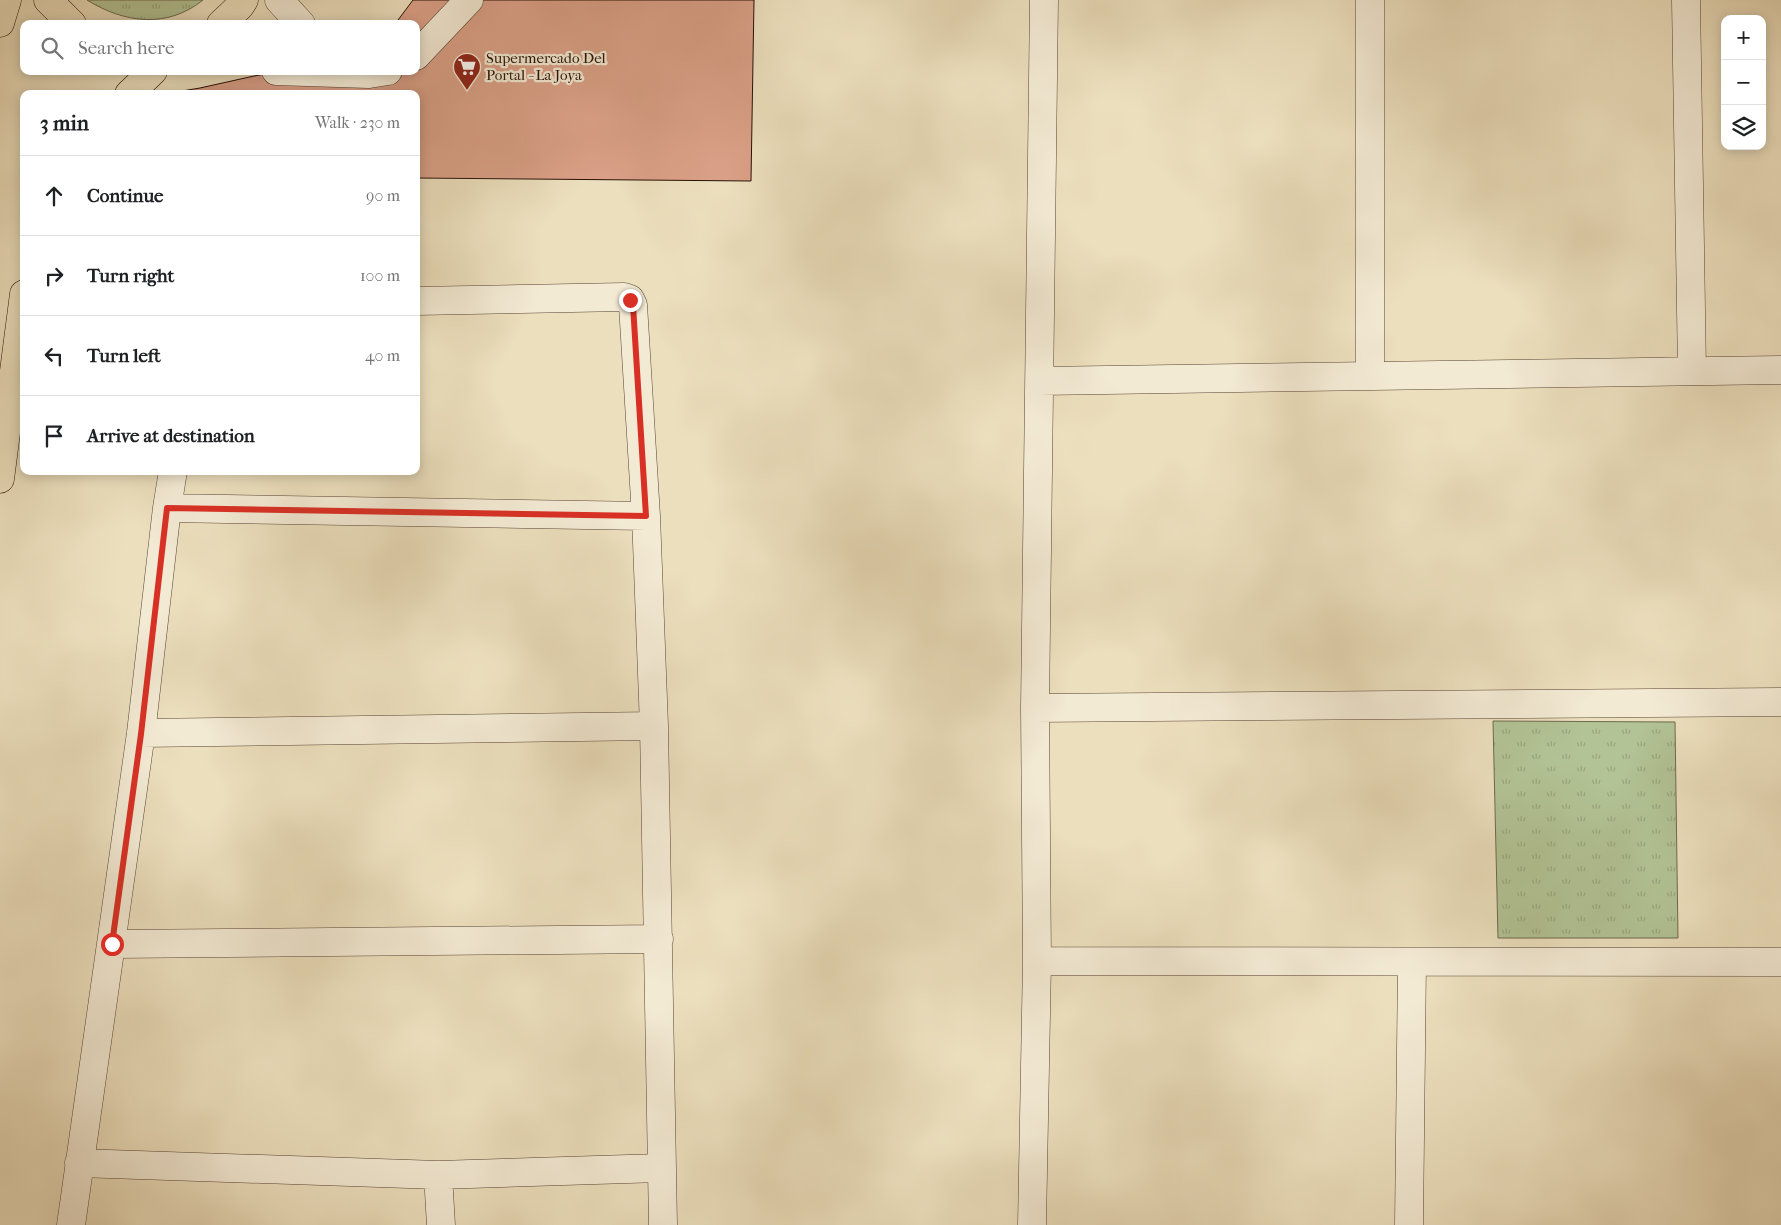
<!DOCTYPE html>
<meta charset="utf-8">
<style>
body{margin:0;font-family:"IM FELL French Canon",serif;background:#f6f6f6;color:#202124}
.controls{position:absolute;right:15px;top:15px;display:grid;overflow:hidden;border-radius:10px;box-shadow:0 2px 12px #0003}
.controls button{width:45px;height:45px;display:grid;place-items:center;padding:0;border:0;border-bottom:1px solid #e0e0e0;background:#fff;color:#202124;font:25px sans-serif}
.stop{position:absolute;width:15px;height:15px;margin:-11px;border:4px solid #d93025;border-radius:50%;background:#fff}
.stop.end{background:#d93025;border-color:#fff;box-shadow:0 1px 5px #0008}
.list{margin:0;padding:0;list-style:none}
h2{display:flex;justify-content:space-between;align-items:center;height:65px;margin:0;padding:0 20px;font-size:21px}
h2 small{font-size:16px;font-weight:400;color:#757577}
.list li{display:grid;grid-template-columns:32px 1fr auto;gap:15px;align-items:center;box-sizing:border-box;height:80px;padding:0 20px;border-top:1px solid #e0e0e0}
.list b{display:block;font-size:19px;white-space:nowrap}
.list em{font-size:16px;font-style:normal;color:#757577}
.icon{flex:none;width:28px;height:28px;fill:none;stroke:currentColor;stroke-width:2;stroke-linecap:round;stroke-linejoin:round}
.map{position:relative;flex:none;width:1781px;height:1225px;overflow:hidden}
.search{position:absolute;background:#fff;box-shadow:0 2px 12px #0003;left:20px;top:20px;width:400px;height:55px;display:flex;align-items:center;gap:12px;box-sizing:border-box;padding:0 18px;border-radius:10px;color:#757577;font-size:19px}
.panel{position:absolute;background:#fff;box-shadow:0 2px 12px #0003;left:20px;top:90px;width:400px;height:385px;border-radius:10px}
.map>svg:first-child{display:block}
.park{fill:url(#park-tufts);stroke:#6d6a4e}
.building{fill:#daa087;stroke:#281007}
.lines{fill:none;stroke-linecap:round;stroke-linejoin:round}
.minor-casing{stroke:#594434;stroke-width:29}
.major-casing{stroke:#281007;stroke-width:29}
.minor{stroke:#f3ead4;stroke-width:28}
.major{stroke:#ecdfbd;stroke-width:28}
.route{stroke:#d93025;stroke-width:6}
.labels{text-anchor:middle;stroke-width:4.5;stroke-linejoin:round;paint-order:stroke}
.poi-label{font-size:15px;fill:#281007;stroke:#f3ead4;text-anchor:start}
</style>
<div class="map">
<svg width="1781" height="1225" viewBox="0 0 1781 1225">
<defs>
<pattern id="park-tufts" width="24" height="20" patternUnits="userSpaceOnUse" patternTransform="scale(1.25)"><rect width="24" height="20" fill="#b2c395"/><path d="M3 7l-1-3M5 7V3M7 7l1-3M15 17l-1-3M17 17v-4M19 17l1-3" fill="none" stroke="#99a67f"/></pattern>
</defs>
<rect width="100%" height="100%" fill="#ecdfbd"/>
<filter id="stains"><feTurbulence type="fractalNoise" baseFrequency=".004" numOctaves="4"/><feColorMatrix values="0 0 0 0 .2 0 0 0 0 .09 0 0 0 0 .02 0 0 0 .5 -.17"/></filter>
<radialGradient id="worn" r=".72"><stop offset=".6" stop-color="#630" stop-opacity="0"/><stop offset="1" stop-color="#630" stop-opacity=".3"/></radialGradient>
<path class="park" d="M87,0h116c-36,29 -79,23 -116,0z
M1493,721l182,1 3,216h-180z"/>
<path class="building" d="M413,0h341l-3,181 -335,-3v-84h-252l36,-6 54,-12 27,-5h135v-47h-21z"/>
<g class="lines">
<defs>
<path id="minor" d="M279,0l22,24
M1370,0v376
M1686,0l6,371
M416,56l53,-56
M276,71l93,3 19,-3
M416,301l208,-4 6,2 3,6 13,211 8,210 9,499
M1040,381l741,-11
M167,508l479,8
M1035,708l746,-6
M141,733l513,-7
M113,944l546,-5
M1037,961l744,1
M79,1163l359,12 222,-7
M438,1175l3,50
M71,1225l70,-492 26,-225 6,-37
M1032,1225l5,-264 -2,-253 9,-708
M1409,1225l3,-263"/>
<path id="major" d="M48,0l24,24
M0,23l7,-23
M221,24l19,-18 4,-6
M129,94l24,-23
M0,479l24,-185"/>
</defs>
<use href="#minor" class="minor-casing"/>
<use href="#major" class="major-casing"/>
<use href="#minor" class="minor"/>
<use href="#major" class="major"/>
</g>
<g class="lines">
<path class="route" d="M112,944l29,-210 26,-226 479,8 -13,-211 -3,-5"/>
</g>
<defs>
<symbol id="supermarket-pin" viewBox="-11 -11 22 30"><path d="M0 17L-7.5 6A9.5 9.5 0 1 1 7.5 6Z" fill="#8f2418" stroke="#f3ead4"/><path d="M-6-5.5h2.5l.6 2H6L4.5 2H-2.5L-4.4-4H-6ZM-1.5 3.2a1.3 1.3 0 1 0 .1 0ZM3 3.2a1.3 1.3 0 1 0 .1 0Z" fill="#fff"/></symbol>
</defs>
<g fill-rule="evenodd">
<use href="#supermarket-pin" x="451" y="51" width="32" height="43"/>
</g>
<g class="labels">
<g class="poi-label">
<text x="486" y="63">Supermercado Del<tspan x="486" dy="17">Portal - La Joya</tspan></text>
</g>
</g>
<rect width="100%" height="100%" filter="url(#stains)"/>
<rect width="100%" height="100%" fill="url(#worn)"/>
</svg>
<div class="controls">
<button>+</button>
<button>−</button>
<button><svg class="icon" aria-label="layers" viewBox="0 0 24 24"><path d="M12 4l9 5-9 5-9-5zM3 14l9 5 9-5"/></svg></button>
</div>
<div class="stop" style="left:112px;top:944px"></div>
<div class="stop end" style="left:630px;top:300px"></div>
<div class="search"><svg class="icon" aria-label="search" viewBox="0 0 24 24"><circle cx="10" cy="10" r="6"/><path d="M15 15l6 6"/></svg>Search here</div>
<section class="panel">
<h2>3 min<small>Walk · 230 m</small></h2>
<ul class="list">
<li><svg class="icon" aria-label="ahead" viewBox="0 0 24 24"><path d="M12 20V5M6 11l6-6 6 6"/></svg><div><b>Continue</b></div><em>90 m</em></li>
<li><svg class="icon" aria-label="right" viewBox="0 0 24 24"><path d="M7 20v-9h11M14 6l5 5-5 5"/></svg><div><b>Turn right</b></div><em>100 m</em></li>
<li><svg class="icon" aria-label="left" viewBox="0 0 24 24"><path d="M17 20v-9H6M10 6l-5 5 5 5"/></svg><div><b>Turn left</b></div><em>40 m</em></li>
<li><svg class="icon" aria-label="arrive" viewBox="0 0 24 24"><path d="M6 21V4h12l-3 4 3 4H6"/></svg><div><b>Arrive at destination</b></div></li>
</ul>
</section>
</div>
